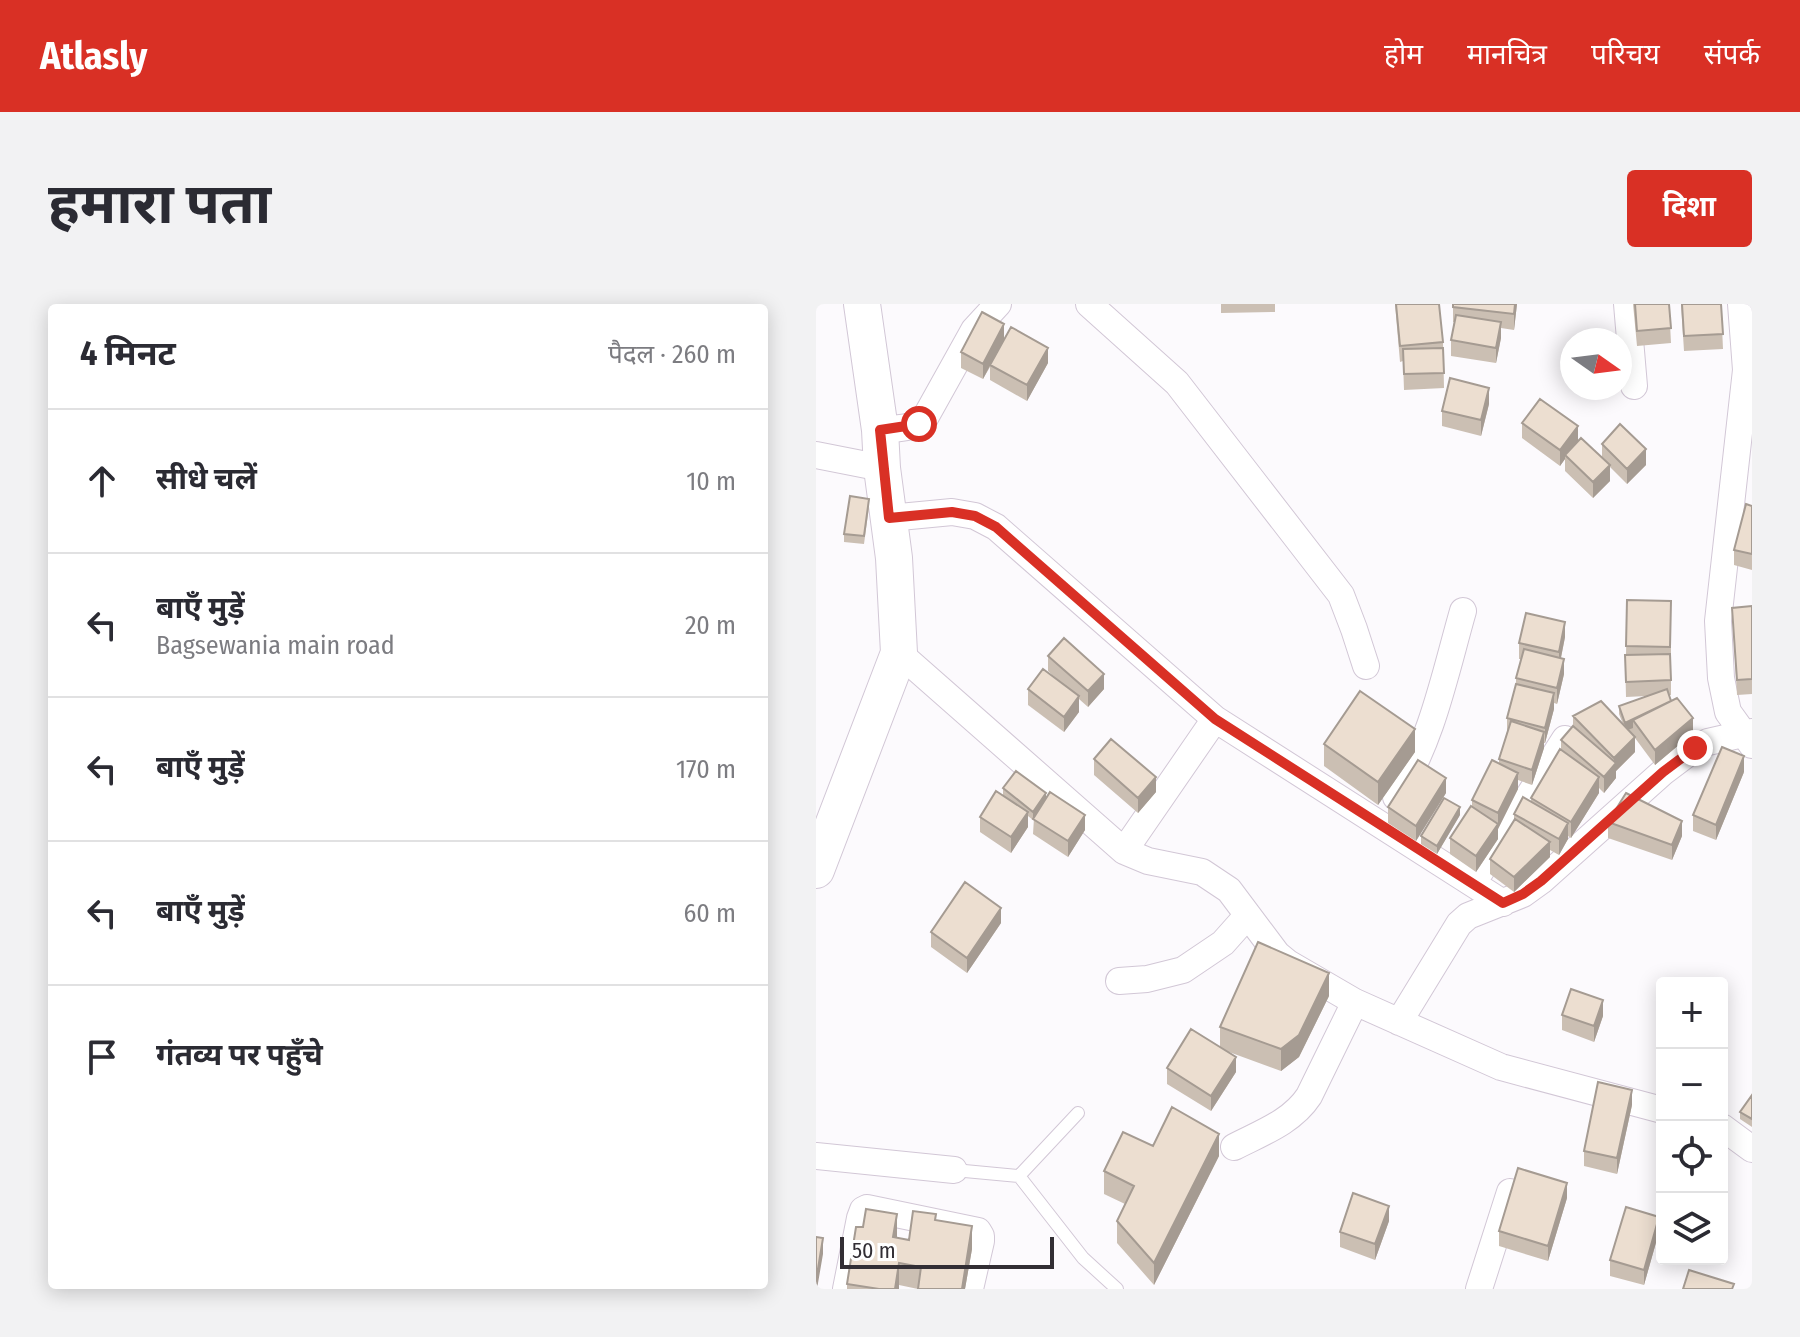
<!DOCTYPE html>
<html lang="hi">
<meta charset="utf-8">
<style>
body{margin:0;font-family:"Fira Sans Condensed","Noto Sans Devanagari",sans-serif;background:#f2f2f3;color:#2b2b33}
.controls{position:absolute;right:24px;bottom:24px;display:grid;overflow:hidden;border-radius:8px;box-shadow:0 4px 20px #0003}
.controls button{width:72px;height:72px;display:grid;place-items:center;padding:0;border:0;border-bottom:2px solid #e1e1e2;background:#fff;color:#2b2b33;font:40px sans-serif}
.compass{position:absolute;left:744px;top:24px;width:72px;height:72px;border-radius:50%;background:#fff;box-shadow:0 4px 20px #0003;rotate:104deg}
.scale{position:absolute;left:24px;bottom:20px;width:214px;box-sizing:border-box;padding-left:8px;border:4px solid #322e34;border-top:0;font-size:22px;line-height:28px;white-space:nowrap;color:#322e34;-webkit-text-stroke:6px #fff;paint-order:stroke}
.stop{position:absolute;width:24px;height:24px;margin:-18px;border:6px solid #d93025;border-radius:50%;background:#fff}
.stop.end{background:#d93025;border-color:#fff;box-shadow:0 2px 8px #0008}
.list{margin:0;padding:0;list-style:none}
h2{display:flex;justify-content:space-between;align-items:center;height:104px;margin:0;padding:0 32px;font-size:34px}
h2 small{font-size:26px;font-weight:400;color:#7c7c81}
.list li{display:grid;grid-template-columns:52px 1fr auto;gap:24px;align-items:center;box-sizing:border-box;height:144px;padding:0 32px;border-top:2px solid #e1e1e2}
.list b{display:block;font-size:30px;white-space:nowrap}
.list p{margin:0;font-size:26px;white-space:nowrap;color:#7c7c81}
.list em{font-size:26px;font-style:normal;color:#7c7c81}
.icon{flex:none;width:44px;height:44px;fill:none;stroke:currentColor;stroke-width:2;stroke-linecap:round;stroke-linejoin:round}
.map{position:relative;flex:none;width:936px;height:985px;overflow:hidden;border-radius:8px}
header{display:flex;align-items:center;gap:48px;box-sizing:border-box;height:112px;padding:0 40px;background:#d93025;color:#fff}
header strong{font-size:38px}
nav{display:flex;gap:44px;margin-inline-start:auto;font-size:28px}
.intro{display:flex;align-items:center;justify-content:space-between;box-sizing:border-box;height:192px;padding:0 48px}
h1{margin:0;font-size:56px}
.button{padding:20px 36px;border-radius:8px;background:#d93025;color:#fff;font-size:28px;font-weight:700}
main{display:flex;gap:48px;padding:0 48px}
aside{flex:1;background:#fff;border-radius:8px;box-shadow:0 4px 20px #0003}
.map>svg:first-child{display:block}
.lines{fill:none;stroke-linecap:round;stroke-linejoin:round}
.service-casing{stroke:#d2c7d6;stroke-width:14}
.minor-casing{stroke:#d2c7d6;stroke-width:28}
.secondary-casing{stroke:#d2c7d6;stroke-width:38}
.service{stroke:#fff;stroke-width:12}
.minor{stroke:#fff;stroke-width:26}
.secondary{stroke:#fff;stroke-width:36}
.wall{fill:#cbbfb3}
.shaded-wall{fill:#a59b92}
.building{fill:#ecded0;stroke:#a59b92;stroke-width:2}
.route{stroke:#d93025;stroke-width:10}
</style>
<header>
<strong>Atlasly</strong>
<nav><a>होम</a><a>मानचित्र</a><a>परिचय</a><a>संपर्क</a></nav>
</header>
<div class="intro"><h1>हमारा पता</h1><a class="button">दिशा</a></div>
<main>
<aside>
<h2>4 मिनट<small>पैदल · 260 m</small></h2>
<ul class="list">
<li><svg class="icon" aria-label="ahead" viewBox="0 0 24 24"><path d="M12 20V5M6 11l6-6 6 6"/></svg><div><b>सीधे चलें</b></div><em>10 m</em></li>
<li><svg class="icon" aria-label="left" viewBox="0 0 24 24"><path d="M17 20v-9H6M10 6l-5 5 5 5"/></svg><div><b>बाएँ मुड़ें</b><p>Bagsewania main road</p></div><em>20 m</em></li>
<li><svg class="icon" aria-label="left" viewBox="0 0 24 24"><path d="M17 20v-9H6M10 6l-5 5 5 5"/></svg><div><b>बाएँ मुड़ें</b></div><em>170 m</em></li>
<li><svg class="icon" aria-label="left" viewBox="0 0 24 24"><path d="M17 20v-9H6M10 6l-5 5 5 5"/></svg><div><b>बाएँ मुड़ें</b></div><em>60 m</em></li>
<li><svg class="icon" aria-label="arrive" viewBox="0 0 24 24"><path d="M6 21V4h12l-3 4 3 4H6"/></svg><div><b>गंतव्य पर पहुँचे</b></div></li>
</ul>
</aside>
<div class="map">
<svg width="936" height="985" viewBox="0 0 936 985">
<rect width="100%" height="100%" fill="#fcfafd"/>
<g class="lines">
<defs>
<path id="service" d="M138,866l65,6 59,-63
M203,872l64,82 34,31"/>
<path id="minor" d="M273,0l88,79 164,212 13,34 12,37
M811,0l7,82
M925,0l5,66 -28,251 3,57 7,34 24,33
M64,126c15,-2 33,0 45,-12l49,-88 24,-26
M0,151l66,13
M73,214l63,-6 23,4 21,11 219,192 288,184
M83,349l225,198 24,10 54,11 27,18 48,64 11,9 67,39 146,65 161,43
M580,493c36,-56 49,-123 67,-186
M308,547l91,-132
M657,579l92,-144
M303,677l28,-2 36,-9 40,-27 24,-27
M583,718l60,-98 9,-8 55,-22 18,-13 122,-109 32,-24 13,-6 44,-10
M906,823l30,22
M418,843c27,-14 58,-25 75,-51l46,-94
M0,852l138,14
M30,985l14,-71 3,-8 4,-2 111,23 3,5v5l-11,48
M663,985l31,-97"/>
<path id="secondary" d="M0,566l83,-217 -5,-95 -12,-90 -2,-38 -18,-126"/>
</defs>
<use href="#service" class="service-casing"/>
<use href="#minor" class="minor-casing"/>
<use href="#secondary" class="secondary-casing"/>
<use href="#service" class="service"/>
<use href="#minor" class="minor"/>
<use href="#secondary" class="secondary"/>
</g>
<path class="wall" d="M405,0h54v8l-54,1z
M579,0l48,38 1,46 -40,2 -1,-29 -3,1z
M637,0h64l-3,26 -13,-2v10l-5,25 -45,-7v-16l3,-18h-1z
M817,0h36l2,39 -34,3z
M865,0h40l2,45 -39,2z
M188,35l44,24 -21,38 -37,-21v-13l-7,12 -22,-11v-16z
M673,100l-8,32 -39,-10v-15z
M706,119l56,18 24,17v-14l44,21 -19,19 -17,-17v14l-17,17 -28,-27v-12l-5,7 -38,-28z
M936,202v64l-18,-5v-15z
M53,203l-5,37 -20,-2v-8z
M811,296l44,1v94h-2l2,6 22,32 -38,32 -20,-27v14l-19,19v7l-12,15 -5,-5v5l-28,45 -3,-2v3l-9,16 -9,-5v7l-36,35 -24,-18v-15l24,-37v-8l17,-12v-4l30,-48v-10l12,-13v-11l50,8 -4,-10v-8l28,-10 -21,1 -1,-42h1z
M936,302v88l-15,1 -5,-87z
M749,333l-4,21 3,16 -7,30 -3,-1v6l-9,34h-1v5l-12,37 -14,-5v9l-20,40v10l-22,33 -26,-18v-16l22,-31v-7l27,-37v-4l8,-27v-14l9,-34v-6l5,-19h-2v-16z
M232,352l56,33 -16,18 -9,-8v13l-15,20 -36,-27v-16l34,-5 -14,-13z
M508,440l91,8 -37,53 -54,-39z
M278,455l62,33 -18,21 -44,-38z
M928,468l-28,68 -23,-9v-16z
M187,484l43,10 39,32 -17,27 -35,-23 1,-16 -1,2 -5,-4v11l-17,26 -31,-21v-15l23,-22z
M630,489l-30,48 -28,-18v-16z
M644,511l-23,39 -16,-10v-8z
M792,518l74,14 -10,24 -64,-22z
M185,619l-34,50 -36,-26v-15z
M513,692l-30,61 -18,14 -52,-19 7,20 -25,39 -44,-27v-16l53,-21v-20z
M746,711l41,1 -9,26 -32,-12z
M936,791v32l-12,-8v-7z
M816,801l-15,69 -33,-8v-15z
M337,842l66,10 -65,129 -37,-42v-22l8,-17 -21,-10v-23z
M751,894l-19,63 -49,-15v-15z
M120,916l36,29 -7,40h-47l-19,-4v4h-52v-5l50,-46 12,2z
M573,917l-14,39 -35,-13v-15z
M843,928l-15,53 -34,-9v-16z"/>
<path class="shaded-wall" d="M699,0h2l-3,26v-16z
M685,18v16l-5,25v-15z
M188,20v15l-21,40v-15z
M232,44v15l-21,38v-16z
M673,84v16l-8,32v-16z
M762,122v15l-13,14v4l-5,7v-16z
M830,145v16l-19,19v-15z
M794,161v16l-17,17v-16z
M749,318v15l-6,30v-15z
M748,355v15l-7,30v-16z
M288,370v15l-16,18v-16z
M738,389v16l-9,34v-15z
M263,392v16l-15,20v-15z
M877,414v15l-38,32v-15z
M817,416v8l-8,3v-8z
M599,425v23l-37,53v-23z
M728,428v16l-12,37v-15z
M819,433v15l-19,19v7l-12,15v-16l10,-11v-8z
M928,452v16l-28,68v-15z
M702,469v16l-20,40v-16z
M340,473v15l-18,21v-15z
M783,473v16l-28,45v-16z
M630,474v15l-30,48v-15z
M230,489v8l-13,19v-8z
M644,503v8l-23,39v-8z
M212,508v15l-17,26v-16z
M269,511v15l-17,27v-16z
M866,517v15l-10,24v-15z
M752,519v16l-9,16v-16z
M682,520v15l-22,33v-16z
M734,538v15l-36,35v-15z
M185,604v15l-34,50v-15z
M513,669v23l-30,61 -18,14v-22z
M787,696v16l-9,26v-16z
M420,753v15l-25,39v-15z
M816,786v15l-15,69v-16z
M403,830v22l-65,129v-22z
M751,879v15l-19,63v-15z
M573,902v15l-14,39v-16z
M81,910v23l-4,23v-23z
M843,913v15l-15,53v-15z
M156,922v23l-7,40h-3z
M7,934v16l-6,35h-1v-8z
M83,959v26h-4z"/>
<path class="building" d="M580,0h43l4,38 -43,4z
M637,0h62l-1,10 -61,-7z
M819,0h34l2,24 -34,3z
M866,0h39l2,30 -39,2z
M166,8l22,12 -21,40 -22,-12z
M640,11l45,7 -5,26 -45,-8z
M195,23l37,21 -21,37 -37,-20z
M627,44l1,25 -40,1 -1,-25z
M634,74l39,10 -8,32 -39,-9z
M724,95l38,27 -18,24 -38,-27z
M804,120l26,25 -19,20 -25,-25z
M765,134l29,27 -17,17 -28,-27z
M34,192l19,3 -5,37 -20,-2z
M930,200l6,2v48l-18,-4z
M811,296l44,1 -1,46 -44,-1z
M936,302v73l-15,1 -5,-72z
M710,309l39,9 -6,30 -40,-9z
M248,334l40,36 -16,17 -40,-35z
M708,345l40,10 -7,29 -41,-10z
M854,350l1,26 -45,2 -1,-27z
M227,365l36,27 -15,21 -36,-28z
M700,380l38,9 -9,35 -38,-10z
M851,385l4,12 -46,22 -6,-17z
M544,387l55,38 -37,53 -54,-38z
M861,394l16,20 -38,32 -22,-30z
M785,397l34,36 -21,21 -41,-42z
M695,417l33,11 -12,38 -33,-11z
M757,422l43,37 -12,14 -43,-37z
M295,435l45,38 -18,21 -44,-39z
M906,443l22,9 -28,69 -23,-10z
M744,445l39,28 -28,45 -40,-24z
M602,456l28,18 -30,48 -28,-19z
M676,456l26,13 -20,40 -26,-13z
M200,467l30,22 -13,19 -30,-24z
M180,487l32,21 -17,25 -31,-20z
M234,488l35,23 -17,26 -35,-22z
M810,489l56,28 -10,24 -64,-23z
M707,493l45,26 -9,16 -45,-25z
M628,494l16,9 -23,39 -16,-10z
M655,502l27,18 -22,32 -26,-18z
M699,515l35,23 -36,35 -24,-18z
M149,578l36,26 -34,50 -36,-26z
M442,638l71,31 -30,62 -18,14 -61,-22z
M755,685l32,11 -9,26 -32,-11z
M375,725l45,28 -25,39 -44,-28z
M782,778l34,8 -15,68 -33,-7z
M936,791v24l-12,-7z
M356,803l47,27 -65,129 -37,-42 17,-35 -30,-15 19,-39 30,14z
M702,864l49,15 -19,63 -49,-15z
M537,889l36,13 -14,38 -35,-12z
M810,903l33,10 -15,53 -34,-10z
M50,905l31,5 -4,23 16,3 4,-29 23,3 -1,6 37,6 -10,63h-44l3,-22 -22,-4 -4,26h-16l-32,-5 9,-57h7z
M0,933l7,1 -7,43z
M873,966l45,14 -2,5h-49z"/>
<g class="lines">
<path class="route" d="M103,120l-39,6 9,88 63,-6 23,4 21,11 219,192 288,184 20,-9 18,-13 122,-109 32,-24"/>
</g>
</svg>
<div class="controls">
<button>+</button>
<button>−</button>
<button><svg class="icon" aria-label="locate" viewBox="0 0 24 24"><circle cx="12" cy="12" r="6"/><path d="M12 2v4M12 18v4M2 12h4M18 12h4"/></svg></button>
<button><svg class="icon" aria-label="layers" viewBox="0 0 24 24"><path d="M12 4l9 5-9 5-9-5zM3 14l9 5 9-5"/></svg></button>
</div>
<svg class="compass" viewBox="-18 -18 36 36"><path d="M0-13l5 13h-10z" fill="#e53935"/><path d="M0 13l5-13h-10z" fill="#7c7c81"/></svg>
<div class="scale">50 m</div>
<div class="stop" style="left:103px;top:120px"></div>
<div class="stop end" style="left:879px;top:444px"></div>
</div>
</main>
